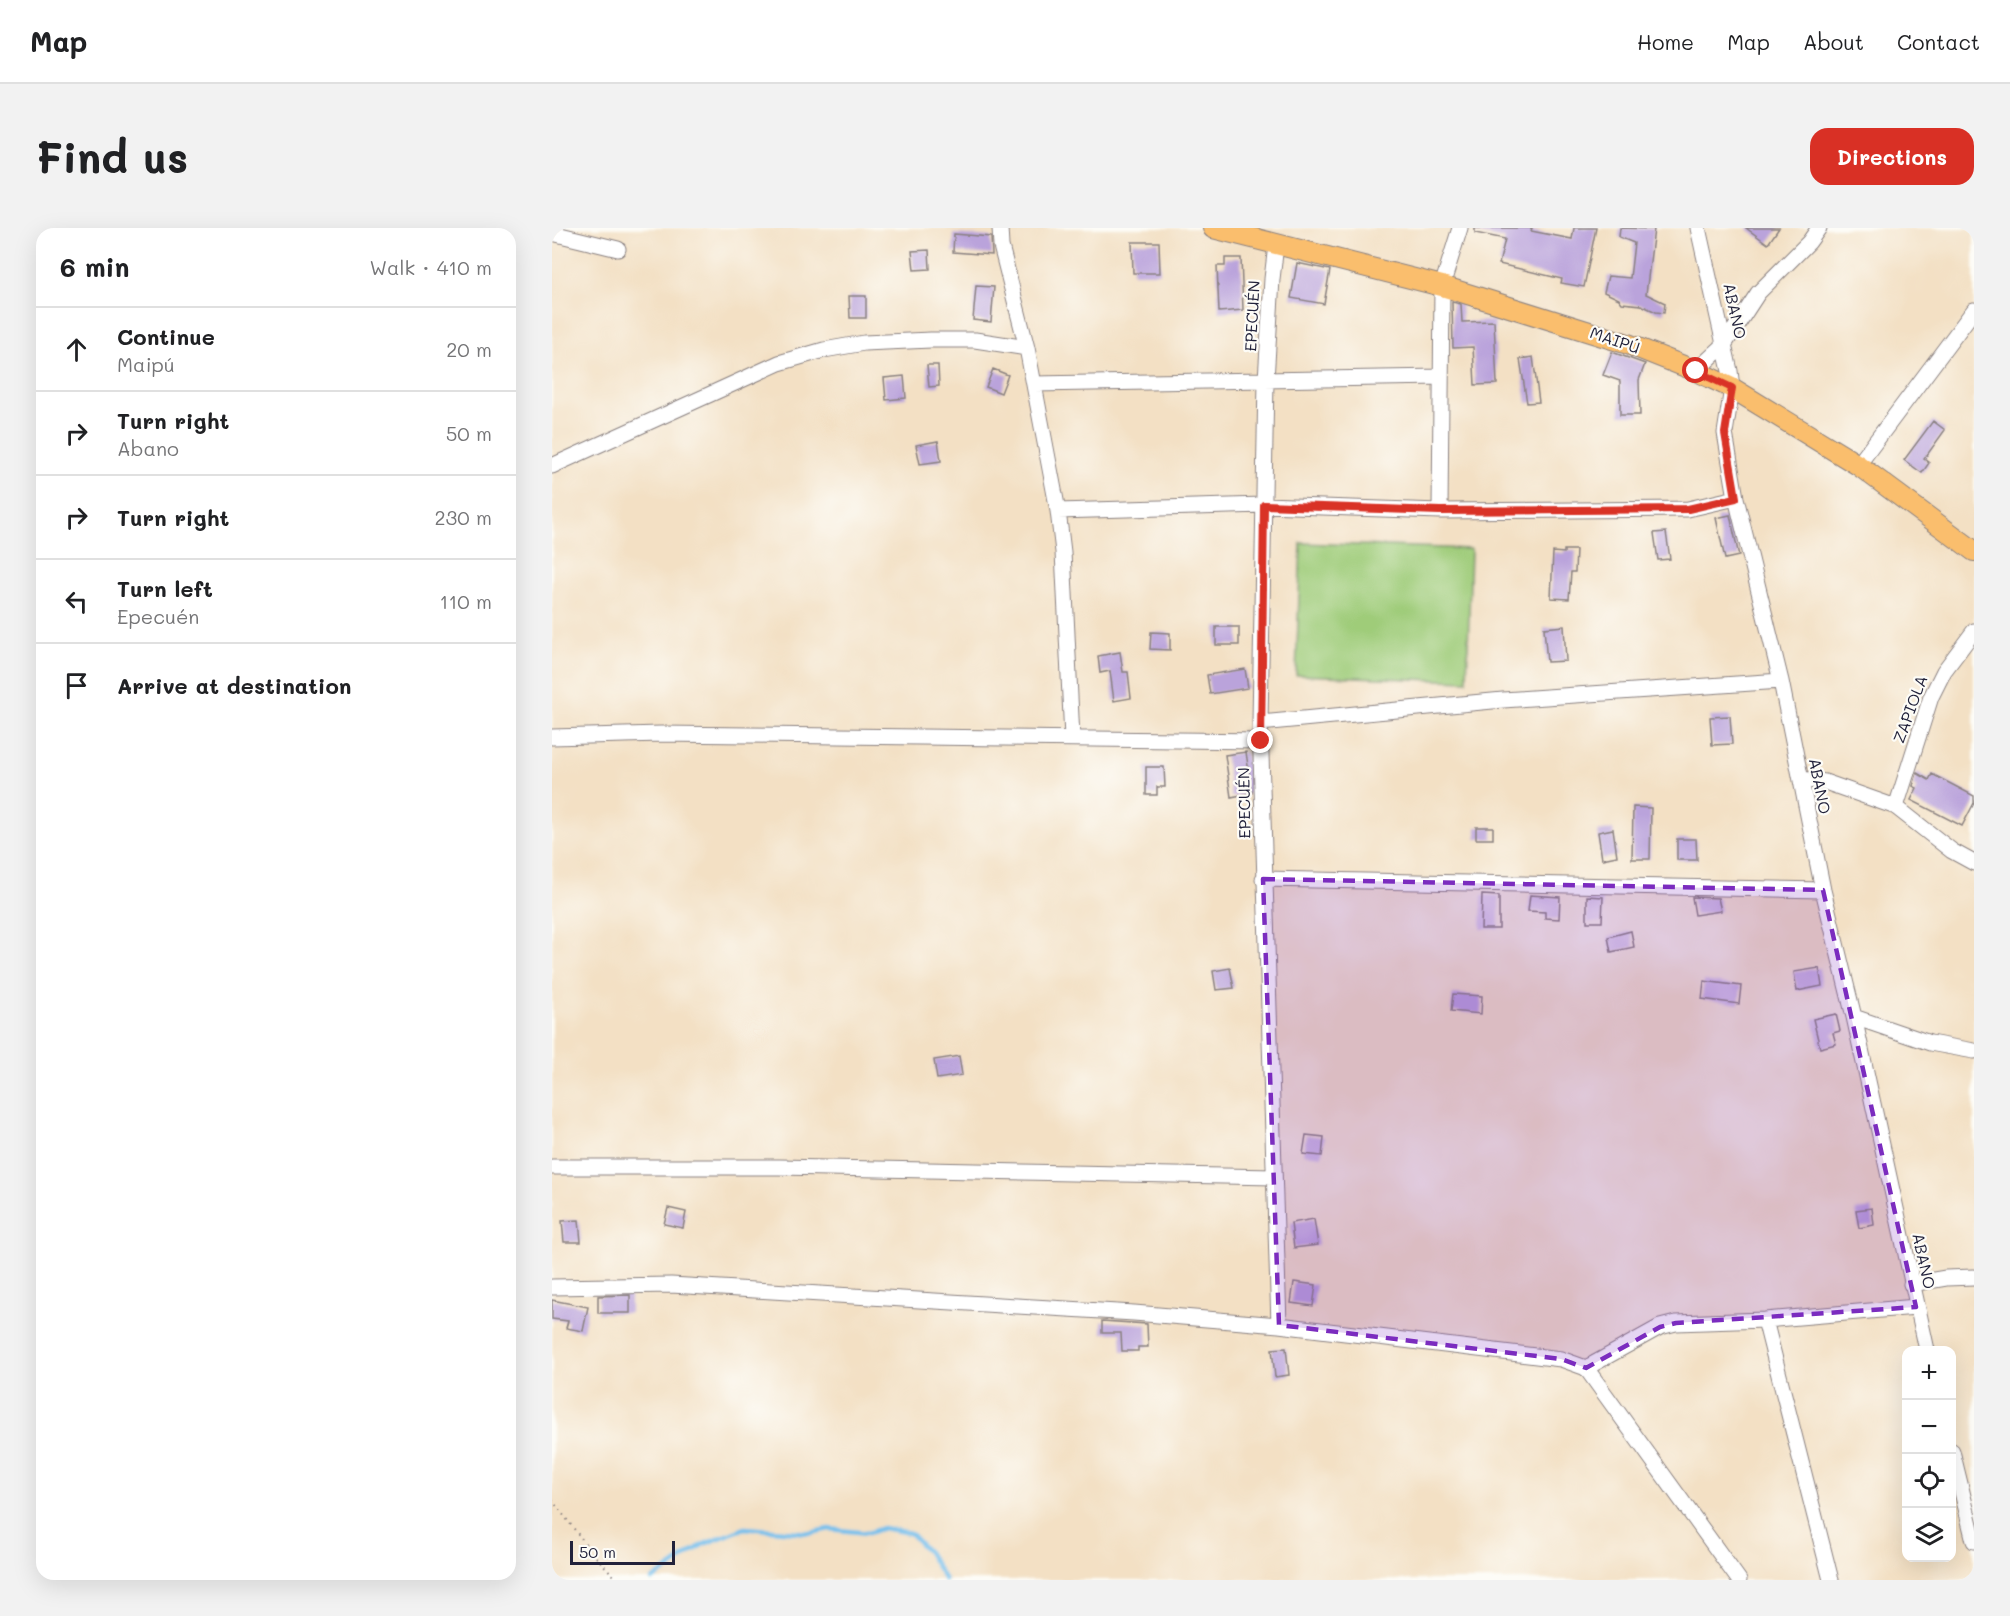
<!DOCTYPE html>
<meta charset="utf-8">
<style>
body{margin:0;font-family:Mali,sans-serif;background:#f2f2f2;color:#202124}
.controls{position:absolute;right:18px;bottom:18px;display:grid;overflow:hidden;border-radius:12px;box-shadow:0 6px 24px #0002}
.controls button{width:54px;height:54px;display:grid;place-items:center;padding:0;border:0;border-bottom:2px solid #e0e0e0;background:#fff;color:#202124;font:30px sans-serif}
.scale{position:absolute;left:18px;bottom:15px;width:105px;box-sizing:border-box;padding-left:6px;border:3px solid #22223b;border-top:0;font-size:16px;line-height:21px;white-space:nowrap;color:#22223b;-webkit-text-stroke:4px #fdfcf7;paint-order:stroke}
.stop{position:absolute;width:18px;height:18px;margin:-14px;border:4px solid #d93025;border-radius:50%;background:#fff}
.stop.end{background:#d93025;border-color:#fff;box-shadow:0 2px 6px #0008}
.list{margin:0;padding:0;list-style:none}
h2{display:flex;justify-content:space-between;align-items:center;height:78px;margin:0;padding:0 24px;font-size:26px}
h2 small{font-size:20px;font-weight:400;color:#757577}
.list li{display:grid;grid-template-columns:39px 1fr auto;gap:18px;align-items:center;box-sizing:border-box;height:84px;padding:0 24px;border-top:2px solid #e0e0e0}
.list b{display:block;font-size:22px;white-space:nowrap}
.list p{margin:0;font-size:20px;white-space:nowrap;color:#757577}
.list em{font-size:20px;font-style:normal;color:#757577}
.icon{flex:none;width:33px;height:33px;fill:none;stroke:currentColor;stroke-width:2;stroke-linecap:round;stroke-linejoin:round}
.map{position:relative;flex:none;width:1422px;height:1352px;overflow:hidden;border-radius:18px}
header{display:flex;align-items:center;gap:36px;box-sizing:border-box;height:84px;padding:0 30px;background:#fff;border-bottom:2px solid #e0e0e0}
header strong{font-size:28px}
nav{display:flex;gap:33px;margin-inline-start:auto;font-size:21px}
.intro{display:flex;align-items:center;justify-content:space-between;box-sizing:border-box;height:144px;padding:0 36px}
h1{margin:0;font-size:42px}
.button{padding:15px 27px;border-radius:18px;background:#d93025;color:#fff;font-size:21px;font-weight:700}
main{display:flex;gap:36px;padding:0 36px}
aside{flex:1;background:#fff;border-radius:18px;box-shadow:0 6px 24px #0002}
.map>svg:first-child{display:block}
.green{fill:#9fcc79;stroke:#60775a;stroke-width:1.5}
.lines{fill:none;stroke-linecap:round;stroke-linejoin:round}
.stream{stroke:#74c0ed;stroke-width:4.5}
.building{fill:#baa3db}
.minor-casing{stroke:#8a8180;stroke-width:17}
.major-casing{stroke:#8a8180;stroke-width:22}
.path{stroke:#8a8180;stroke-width:2;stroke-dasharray:1.5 4.5;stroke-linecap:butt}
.minor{stroke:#fff;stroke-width:15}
.major{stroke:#fabe6d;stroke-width:20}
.route{stroke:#d93025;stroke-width:8}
.marked{fill:#7b2cbf;fill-opacity:0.2;stroke:#7b2cbf;stroke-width:4.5;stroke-dasharray:12 8;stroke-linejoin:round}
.labels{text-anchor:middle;stroke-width:4.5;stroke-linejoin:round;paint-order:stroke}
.street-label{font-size:16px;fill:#22223b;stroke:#fdfcf7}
</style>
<header>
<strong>Map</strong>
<nav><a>Home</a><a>Map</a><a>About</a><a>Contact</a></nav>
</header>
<div class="intro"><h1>Find us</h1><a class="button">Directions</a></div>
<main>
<aside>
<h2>6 min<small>Walk · 410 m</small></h2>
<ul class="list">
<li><svg class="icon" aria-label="ahead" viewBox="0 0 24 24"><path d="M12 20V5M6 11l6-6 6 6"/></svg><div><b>Continue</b><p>Maipú</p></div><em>20 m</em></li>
<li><svg class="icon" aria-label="right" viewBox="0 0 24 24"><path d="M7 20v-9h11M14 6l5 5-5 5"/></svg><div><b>Turn right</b><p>Abano</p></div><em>50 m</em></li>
<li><svg class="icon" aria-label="right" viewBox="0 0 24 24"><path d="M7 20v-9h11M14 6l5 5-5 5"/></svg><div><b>Turn right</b></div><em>230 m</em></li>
<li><svg class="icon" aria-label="left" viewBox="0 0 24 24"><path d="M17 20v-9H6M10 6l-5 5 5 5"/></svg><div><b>Turn left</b><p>Epecuén</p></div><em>110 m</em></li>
<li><svg class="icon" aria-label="arrive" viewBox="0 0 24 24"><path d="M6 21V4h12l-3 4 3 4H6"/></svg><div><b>Arrive at destination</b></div></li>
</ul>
</aside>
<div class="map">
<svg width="1422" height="1352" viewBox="0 0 1422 1352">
<rect width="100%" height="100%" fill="#fdfcf7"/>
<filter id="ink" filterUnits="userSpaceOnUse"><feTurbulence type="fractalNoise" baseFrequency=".0167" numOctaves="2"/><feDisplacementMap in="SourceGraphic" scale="12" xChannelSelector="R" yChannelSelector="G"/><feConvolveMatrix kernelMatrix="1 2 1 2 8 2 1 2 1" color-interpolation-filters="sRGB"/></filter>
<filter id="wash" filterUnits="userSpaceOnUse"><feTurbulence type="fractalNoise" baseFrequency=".008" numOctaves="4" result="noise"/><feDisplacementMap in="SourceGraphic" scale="24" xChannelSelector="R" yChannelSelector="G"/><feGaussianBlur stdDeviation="1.35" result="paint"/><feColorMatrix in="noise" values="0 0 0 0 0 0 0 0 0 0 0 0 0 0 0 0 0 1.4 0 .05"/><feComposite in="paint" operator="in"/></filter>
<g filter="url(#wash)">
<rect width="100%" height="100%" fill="#f3e0c4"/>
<path class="green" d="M749,315l170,6 -4,132 -171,-6z"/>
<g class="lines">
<path class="stream" d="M100,1352l50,-35 43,-17 66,5 18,-4 39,4 15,-5 27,5 18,19 17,28"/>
</g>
<g id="blocks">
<path class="building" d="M923,0h57l-1,3 41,8 2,-11h22l-12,59 -23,-4 1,-4 -63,-15 6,-25 -30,-6z
M1068,0l34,1 -8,65 19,9 -1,10 -8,-1 -15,-7 -19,-2 -3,-4 -15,-7 4,-16 22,2 4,-35 -15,-6z
M1194,0h33l-11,16z
M402,6l37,3 1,18 -39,-3z
M580,14h27l1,31h-27z
M377,22l1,19 -16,1 -2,-19z
M673,30h16l2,52 -24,2 -2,-46h8z
M745,35l33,7 -6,34 -33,-6z
M424,58l18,1 -3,35 -18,-2z
M297,68h17v22h-16z
M900,74l9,2 1,18 32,-1 3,63 -22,1 -2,-38 -20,1z
M1060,124l33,12 -6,16 1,35h-20v-34l-17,-6z
M981,129l6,45 -12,1 -7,-44z
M375,137h11l1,21 -10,1z
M441,141l15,6 -7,18 -15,-6z
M352,148l2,22 -20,2 -2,-22z
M1381,193l12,9 -21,29 5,4 -7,10 -18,-13z
M386,213l3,20 -21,3 -4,-19z
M1178,287l9,41 -14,3 -9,-41z
M1114,304l4,27 -12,1 -4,-27z
M1012,322h12l-1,22h-4l-2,27 -18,-1 2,-46 11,1z
M1012,398l2,35 -19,1 -3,-34z
M664,399h23v18h-23z
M599,404l19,1v17l-20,-1z
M568,424l3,20h5l3,26 -17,3 -4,-30 -10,2 -2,-17z
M693,441l3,19 -38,6 -3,-19z
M1178,488l2,28 -20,1 -2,-28z
M694,524l6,41 -21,4 -6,-42z
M594,539h18l1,20h-8v8h-11z
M1365,545l12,7 3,-6 42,22v7l-12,23 -51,-26 6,-12 -4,-2z
M1081,579l18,1 -1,51h-18z
M924,599h17v12h-17z
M1061,601l4,27 -15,3 -4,-27z
M1125,611h19l1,21h-20z
M930,667l17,1v33h-18z
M978,667l30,2 -1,22 -14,-1v-6l-17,-1z
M1035,668l16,1 -1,25h-15z
M1140,669l26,1 3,13 -26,4z
M1079,703l3,16 -23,5 -3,-15z
M678,740l4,20 -18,2 -3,-19z
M1267,740l3,18 -25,5 -3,-19z
M1152,753l37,5 -2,18 -37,-5z
M901,766l29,2 -1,18 -30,-3z
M1284,786l4,17 -7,2 3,11 -16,4 -7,-29z
M407,828l3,19 -25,4 -3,-19z
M754,907l18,2 -2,19 -19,-2z
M116,980l18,4 -3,16 -19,-4z
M1320,980l2,17 -15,3 -3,-18z
M762,991l4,26 -24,3 -3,-25z
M27,992l2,22h-17l-2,-21z
M742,1054l22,3 -3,21 -22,-3z
M78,1067v18h-32v-17z
M0,1072l36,7 -5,24 -17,-3 2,-7 -16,-2z
M550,1093l45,3 1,23h-10v4h-16l-1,-18h-19z
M734,1120l3,27 -14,2 -3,-28z"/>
</g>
</g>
<g filter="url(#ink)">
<use href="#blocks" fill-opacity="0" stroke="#8a8180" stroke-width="1.5"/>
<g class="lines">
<defs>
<path id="minor" d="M448,0l1,18 26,102 31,163 5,41 9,186
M1146,0l32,143 2,17 -7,45 11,65 45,183 42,209 31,127 73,333
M0,5l66,16
M724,17l-4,34 -6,101 -6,343 19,602
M1144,143l28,-26 34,-52 51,-51 10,-14
M482,156l406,-7
M1306,237l116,-155
M0,238l227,-103 45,-13 40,-7 67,-3h44l52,8
M506,283l206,-6 176,6 248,-2 48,-11
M888,283l2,-225 18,-58
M708,495l243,-23 278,-19
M0,509l109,-3 600,7
M1249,551l24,3 71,25 56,44 22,12
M1344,579l35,-110 13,-26 30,-40
M711,651l560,11
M1302,789l76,26 44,8
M0,939h227l495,10
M1359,1056l35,-6 28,-1
M0,1059l119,-2 463,28 145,12 282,34 25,9 153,212
M1213,1092l66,260
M1034,1140l74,-41 16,-4 89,-3 151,-13
M1400,1223l22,90"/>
<path id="major" d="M661,0l229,58 186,58 68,27 36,17 126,77 116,86"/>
</defs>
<use href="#minor" class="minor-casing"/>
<use href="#major" class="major-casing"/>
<path class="path" d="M0,1272l42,55 24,25"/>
<use href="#minor" class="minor"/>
<use href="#major" class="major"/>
</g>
</g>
<g class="lines" filter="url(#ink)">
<path class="route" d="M709,513l3,-236 176,6 248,-2 48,-11 -11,-65 7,-45 -36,-17"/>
</g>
<path class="marked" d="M711,651l560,11 93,417 -240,16 -16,4 -74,41 -25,-9 -282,-34z"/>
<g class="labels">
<g class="street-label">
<text transform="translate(1183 83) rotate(78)" y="6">ABANO</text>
<text transform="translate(700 88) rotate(-87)" y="6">EPECUÉN</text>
<text transform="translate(1063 112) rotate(19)" y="6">MAIPÚ</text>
<text transform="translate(1358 481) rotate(-70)" y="6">ZAPIOLA</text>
<text transform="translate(1268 558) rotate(79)" y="6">ABANO</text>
<text transform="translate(692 575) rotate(-91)" y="6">EPECUÉN</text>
<text transform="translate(1372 1033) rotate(78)" y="6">ABANO</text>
</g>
</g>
</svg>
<div class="controls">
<button>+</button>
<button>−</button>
<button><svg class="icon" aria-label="locate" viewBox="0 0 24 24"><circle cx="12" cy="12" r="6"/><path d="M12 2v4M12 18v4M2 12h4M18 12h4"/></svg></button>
<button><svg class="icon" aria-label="layers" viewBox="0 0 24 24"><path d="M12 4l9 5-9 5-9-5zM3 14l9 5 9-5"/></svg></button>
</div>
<div class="scale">50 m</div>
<div class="stop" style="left:1144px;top:143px"></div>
<div class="stop end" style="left:709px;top:513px"></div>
</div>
</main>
